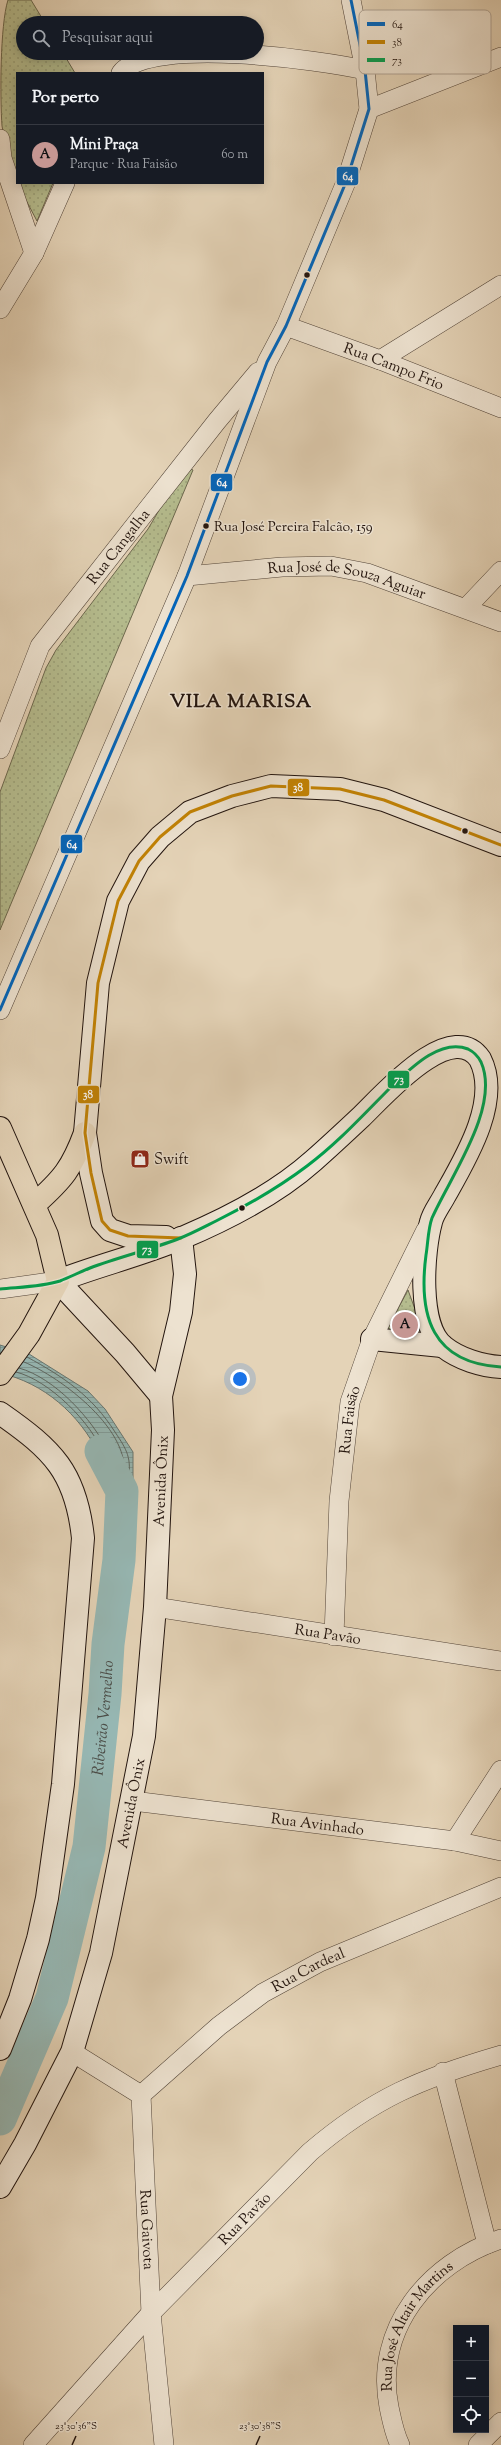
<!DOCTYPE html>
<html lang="pt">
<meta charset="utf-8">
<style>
body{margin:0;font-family:"Sorts Mill Goudy",serif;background:#242831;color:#f1f3f6}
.controls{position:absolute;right:12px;bottom:12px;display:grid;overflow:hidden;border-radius:0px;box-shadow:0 2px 10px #0003}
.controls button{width:36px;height:36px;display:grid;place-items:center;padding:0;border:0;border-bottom:1px solid #363941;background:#171b24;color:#f1f3f6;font:20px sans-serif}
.you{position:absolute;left:240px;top:1379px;width:14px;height:14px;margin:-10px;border:3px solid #fff;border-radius:50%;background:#1a73e8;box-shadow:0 0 0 6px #1a73e833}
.badge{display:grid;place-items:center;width:26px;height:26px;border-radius:50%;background:#c59692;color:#111;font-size:13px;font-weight:700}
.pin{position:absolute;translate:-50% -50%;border:2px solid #fff;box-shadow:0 1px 4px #0006}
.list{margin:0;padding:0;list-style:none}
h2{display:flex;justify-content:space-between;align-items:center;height:52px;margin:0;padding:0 16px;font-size:17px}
h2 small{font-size:13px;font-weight:400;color:#9ea1a6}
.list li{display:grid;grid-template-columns:26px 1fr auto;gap:12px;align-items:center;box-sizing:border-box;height:60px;padding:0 16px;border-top:1px solid #363941}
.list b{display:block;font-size:15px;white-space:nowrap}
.list p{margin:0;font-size:13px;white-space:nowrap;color:#9ea1a6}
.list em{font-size:13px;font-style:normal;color:#9ea1a6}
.icon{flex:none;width:22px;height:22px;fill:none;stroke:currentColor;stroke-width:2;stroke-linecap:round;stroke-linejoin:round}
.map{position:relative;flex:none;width:501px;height:2445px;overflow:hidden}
.search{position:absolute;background:#171b24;box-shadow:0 2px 10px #0003;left:16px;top:16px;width:248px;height:44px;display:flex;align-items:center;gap:10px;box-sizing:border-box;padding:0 14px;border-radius:22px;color:#9ea1a6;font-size:15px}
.panel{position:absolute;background:#171b24;box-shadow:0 2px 10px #0003;left:16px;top:72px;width:248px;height:112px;border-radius:0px}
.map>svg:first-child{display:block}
.grass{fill:url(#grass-dots);stroke:#6c684e}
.water{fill:url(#water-rules);stroke:#687671}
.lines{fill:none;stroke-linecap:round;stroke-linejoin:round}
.shore{stroke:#5c6660;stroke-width:1}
.river{stroke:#96b7b3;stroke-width:33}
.street-casing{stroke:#524438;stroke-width:20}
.secondary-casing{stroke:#22140e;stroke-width:24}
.primary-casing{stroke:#22140e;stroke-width:24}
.street{stroke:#ede2d0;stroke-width:19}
.secondary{stroke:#ede2d0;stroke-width:22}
.primary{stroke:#e4d3b7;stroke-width:22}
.bus-1-casing{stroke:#ede2d0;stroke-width:6}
.bus-2-casing{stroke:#ede2d0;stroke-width:6}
.bus-3-casing{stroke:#ede2d0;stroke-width:6}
.bus-1{stroke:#0065bd;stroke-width:3}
.bus-2{stroke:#c28204;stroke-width:3}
.bus-3{stroke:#029f4e;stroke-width:3}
.ticks{fill:none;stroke:#22140e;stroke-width:1.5}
.bus-dot{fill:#22140e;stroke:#ede2d0;stroke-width:1.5}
.labels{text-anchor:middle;stroke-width:3;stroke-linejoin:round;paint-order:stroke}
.bus-label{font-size:14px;fill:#22140e;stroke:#ede2d0;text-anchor:start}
.street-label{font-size:15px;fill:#22140e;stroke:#ede2d0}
.poi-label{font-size:15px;fill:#22140e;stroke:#ede2d0;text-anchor:start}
.water-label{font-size:16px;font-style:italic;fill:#4b4d48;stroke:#ede2d0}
.district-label{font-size:19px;font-weight:bold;letter-spacing:1px;fill:#22140e;stroke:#ede2d0}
.key{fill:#ede2d0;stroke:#b0a496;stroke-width:1}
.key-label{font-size:11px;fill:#22140e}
.ticks-label{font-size:10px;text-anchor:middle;fill:#22140e;stroke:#ede2d0;stroke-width:3;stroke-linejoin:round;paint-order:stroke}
.line-badge{stroke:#ede2d0;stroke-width:1.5}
.badge-label{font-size:11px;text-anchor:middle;font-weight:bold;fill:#fff}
</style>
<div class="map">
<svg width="501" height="2445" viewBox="0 0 501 2445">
<defs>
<pattern id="grass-dots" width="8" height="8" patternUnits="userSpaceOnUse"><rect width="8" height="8" fill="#b5bc8e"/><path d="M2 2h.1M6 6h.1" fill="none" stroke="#9ba179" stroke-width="1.8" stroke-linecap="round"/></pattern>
<pattern id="water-rules" width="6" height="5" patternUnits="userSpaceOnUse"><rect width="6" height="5" fill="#96b7b3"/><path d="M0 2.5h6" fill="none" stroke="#819c99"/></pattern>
</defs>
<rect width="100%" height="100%" fill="#e4d3b7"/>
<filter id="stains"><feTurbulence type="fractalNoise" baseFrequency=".005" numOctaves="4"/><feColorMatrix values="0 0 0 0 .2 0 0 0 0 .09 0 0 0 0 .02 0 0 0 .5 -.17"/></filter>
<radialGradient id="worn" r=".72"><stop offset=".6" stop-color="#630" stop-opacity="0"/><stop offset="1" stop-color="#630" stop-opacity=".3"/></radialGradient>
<path class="grass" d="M8,0h23l14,23h-22v30h40l12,20h-58v109c-5,-18 -12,-37 -15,-56 -2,-28 -2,-101 6,-126z
M17,183h36l-16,38 -19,-36z
M185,466l8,4 -193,460v-138l46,-124 10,-18 92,-121z
M408,1290l19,52 -43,-7z"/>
<path class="water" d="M0,1345l29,9 59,37 17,18 28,43v30l-11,9 -16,-10c-2,-8 -3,-19 -7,-27 -20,-40 -55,-71 -99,-81z"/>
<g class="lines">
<path class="shore" d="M19,1368c36,10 73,51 89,83 3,8 4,17 6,24l9,3c11,-46 -62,-101 -99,-116
M16,1372c33,8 76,51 88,83 2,7 3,16 6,24l11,7 7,-5c4,-23 -1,-31 -13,-49 -23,-36 -51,-55 -88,-75"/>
<path class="river" id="s1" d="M0,2119l52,-121 37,-151 16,-153 3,-50 11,-84 3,-69 -21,-40"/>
<defs>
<g id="street">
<path d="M121,73c29,-37 200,-13 244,-3"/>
<path d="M369,109l132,-52"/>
<path d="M0,139l2,19 32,95"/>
<path d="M0,309l34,-56 31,-70"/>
<path id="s2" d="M286,326l94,34 121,48"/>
<path d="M380,360l121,-75"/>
<path id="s3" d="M187,576l95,-9 49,-1 36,7 134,49"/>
<path d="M466,608l35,-37"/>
<path id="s4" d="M0,749l40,-103 177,-225 41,-49"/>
<path d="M0,1010l187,-434 80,-214 19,-36 60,-144 23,-73 -4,-39 -14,-70"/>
<path d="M0,1289l58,-8"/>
<path id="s5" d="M155,1607l346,54"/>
<path id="s6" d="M334,1636l5,-135 11,-99 22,-63 54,-109"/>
<path id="s7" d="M133,1801l322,40 46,10"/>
<path d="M455,1841l46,-71"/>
<path id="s8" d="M72,2052l69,43 10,218 13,132"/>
<path d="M443,2072l44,172"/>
<path id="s9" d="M141,2095l78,-69 44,-33 57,-31 181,-75"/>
<path id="s10" d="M33,2445l118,-132 159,-161c63,-54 112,-74 191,-97"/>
<path id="s11" d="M400,2445c-6,-12 -8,-24 -11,-38 -15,-78 39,-144 112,-168"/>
<path d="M478,2445l23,-23"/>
</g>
<g id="secondary">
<path d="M166,1237l-38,-1 -18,-6 -8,-9 -11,-48 -6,-40 13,-150 20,-82 21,-40 21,-24 30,-25 42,-16 39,-10 69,3 44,11 117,45"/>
<path d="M372,1339l70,7"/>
<path d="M161,1396l-36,-43 -67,-72c41,-16 84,-26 124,-43 45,-19 94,-44 131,-77 16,-14 32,-29 48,-44 21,-20 90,-100 119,-58 21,41 -14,99 -35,136 -4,8 -12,18 -14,27 -8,29 -14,105 13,125 15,12 38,19 57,20"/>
<path d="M0,1413c53,37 76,59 83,125l-20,246 -16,114 -9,41 -18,60 -20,50"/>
<path id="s12" d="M0,2187l25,-43 47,-92 29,-99 43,-217 11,-129 8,-177 -2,-34 20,-84 4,-38 -4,-36"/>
</g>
<path id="primary" d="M0,1128l47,107 11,46 -29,53 -29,40
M35,1204c28,-25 37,-36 50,-71"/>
</defs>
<use href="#street" class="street-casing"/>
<use href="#secondary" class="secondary-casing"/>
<use href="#primary" class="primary-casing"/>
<use href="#street" class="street"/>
<use href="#secondary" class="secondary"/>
<use href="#primary" class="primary"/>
<defs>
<path id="bus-1" d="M0,1010l187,-434 80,-214 19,-36 60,-144 23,-73 -4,-39 -14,-70"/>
<path id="bus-2" d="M181,1238l-53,-2 -18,-6 -8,-9 -11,-48 -6,-40 13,-150 20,-82 21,-40 21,-24 30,-25 42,-16 39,-10 69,3 44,11 117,45"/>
<path id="bus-3" d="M0,1289c19,-2 41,-2 60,-8 10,-4 20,-9 30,-13 29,-11 59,-18 88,-29 13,-5 26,-12 38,-18 32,-16 62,-33 91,-55 31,-23 58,-53 85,-80 18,-17 48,-48 76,-37 6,3 10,7 13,13 20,45 -31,115 -49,156 -4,11 -4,25 -6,37 -8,61 6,108 75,112"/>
</defs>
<use href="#bus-1" class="bus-1-casing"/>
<use href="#bus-2" class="bus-2-casing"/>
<use href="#bus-3" class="bus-3-casing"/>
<use href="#bus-1" class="bus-1"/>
<use href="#bus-2" class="bus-2"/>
<use href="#bus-3" class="bus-3"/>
</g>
<path class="ticks" d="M72,2445l4,-9M256,2445l4,-9"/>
<defs>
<symbol id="shop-square" viewBox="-11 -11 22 22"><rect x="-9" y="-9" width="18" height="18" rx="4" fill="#8f2418" stroke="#ede2d0"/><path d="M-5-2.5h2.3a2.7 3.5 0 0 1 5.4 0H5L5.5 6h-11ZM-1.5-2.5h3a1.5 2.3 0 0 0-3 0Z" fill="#fff"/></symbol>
</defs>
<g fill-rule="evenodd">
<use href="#shop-square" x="129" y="1148" width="22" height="22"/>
</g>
<g class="bus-dot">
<circle cx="307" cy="275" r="3.5"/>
<circle cx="206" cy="526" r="3.5"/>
<circle cx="465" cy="831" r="3.5"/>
<circle cx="242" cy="1208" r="3.5"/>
</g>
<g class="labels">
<g class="bus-label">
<text x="214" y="531">Rua José Pereira Falcão, 159</text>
</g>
<g class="street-label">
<text dy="5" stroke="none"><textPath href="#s2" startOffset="115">Rua Campo Frio</textPath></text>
<text dy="5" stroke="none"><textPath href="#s4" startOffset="237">Rua Cangalha</textPath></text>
<text dy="5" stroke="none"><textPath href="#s3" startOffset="162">Rua José de Souza Aguiar</textPath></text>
<text dy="5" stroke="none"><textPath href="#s6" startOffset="217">Rua Faisão</textPath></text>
<text dy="5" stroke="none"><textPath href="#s12" startOffset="733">Avenida Ônix</textPath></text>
<text dy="5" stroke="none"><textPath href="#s5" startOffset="175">Rua Pavão</textPath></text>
<text dy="5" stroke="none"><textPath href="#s12" startOffset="409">Avenida Ônix</textPath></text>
<text dy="5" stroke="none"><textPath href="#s7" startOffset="186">Rua Avinhado</textPath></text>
<text dy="5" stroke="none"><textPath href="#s9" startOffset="210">Rua Cardeal</textPath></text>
<text dy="5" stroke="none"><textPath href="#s10" startOffset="310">Rua Pavão</textPath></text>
<text dy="5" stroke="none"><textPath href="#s8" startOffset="216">Rua Gaivota</textPath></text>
<text dy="5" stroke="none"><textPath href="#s11" startOffset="130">Rua José Altair Martins</textPath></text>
</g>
<g class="poi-label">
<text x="154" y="1164">Swift</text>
</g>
<g class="water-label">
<text dy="6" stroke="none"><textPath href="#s1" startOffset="417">Ribeirão Vermelho</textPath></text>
</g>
<g class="district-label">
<text x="241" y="707">VILA MARISA</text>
</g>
</g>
<rect x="359" y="10" width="132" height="64" rx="6" class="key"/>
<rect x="367" y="22" width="18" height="4" fill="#0065bd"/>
<rect x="367" y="40" width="18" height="4" fill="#c28204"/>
<rect x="367" y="58" width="18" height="4" fill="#029f4e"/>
<g class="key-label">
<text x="392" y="28">64</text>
<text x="392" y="46">38</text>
<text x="392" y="64">73</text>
</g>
<g class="ticks-label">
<text x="76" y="2429">23°30'36"S</text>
<text x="260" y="2429">23°30'38"S</text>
</g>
<g class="line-badge">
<rect x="336" y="166" width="23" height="20" rx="4" fill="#0065bd"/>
<rect x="210" y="473" width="23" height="19" rx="4" fill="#0065bd"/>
<rect x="287" y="778" width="23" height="19" rx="4" fill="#c28204"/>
<rect x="60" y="834" width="23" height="20" rx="4" fill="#0065bd"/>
<rect x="387" y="1070" width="23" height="19" rx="4" fill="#029f4e"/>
<rect x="77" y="1085" width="23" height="19" rx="4" fill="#c28204"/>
<rect x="136" y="1240" width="23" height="19" rx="4" fill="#029f4e"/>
</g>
<g class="badge-label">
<text x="348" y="180">64</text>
<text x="222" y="486">64</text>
<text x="298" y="791">38</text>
<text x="72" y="848">64</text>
<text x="399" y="1083">73</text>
<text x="88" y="1098">38</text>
<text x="147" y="1253">73</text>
</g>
<rect width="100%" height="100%" filter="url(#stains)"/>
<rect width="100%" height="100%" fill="url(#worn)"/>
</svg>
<div class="controls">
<button>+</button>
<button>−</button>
<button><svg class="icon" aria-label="locate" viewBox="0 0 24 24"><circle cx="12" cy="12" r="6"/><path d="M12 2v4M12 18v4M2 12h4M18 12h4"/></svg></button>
</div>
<div class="you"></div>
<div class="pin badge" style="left:405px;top:1325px">A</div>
<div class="search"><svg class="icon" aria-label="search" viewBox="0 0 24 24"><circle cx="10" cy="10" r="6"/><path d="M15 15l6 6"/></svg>Pesquisar aqui</div>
<section class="panel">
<h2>Por perto<small></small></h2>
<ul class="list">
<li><span class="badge">A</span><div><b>Mini Praça</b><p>Parque · Rua Faisão</p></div><em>60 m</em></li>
</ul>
</section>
</div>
